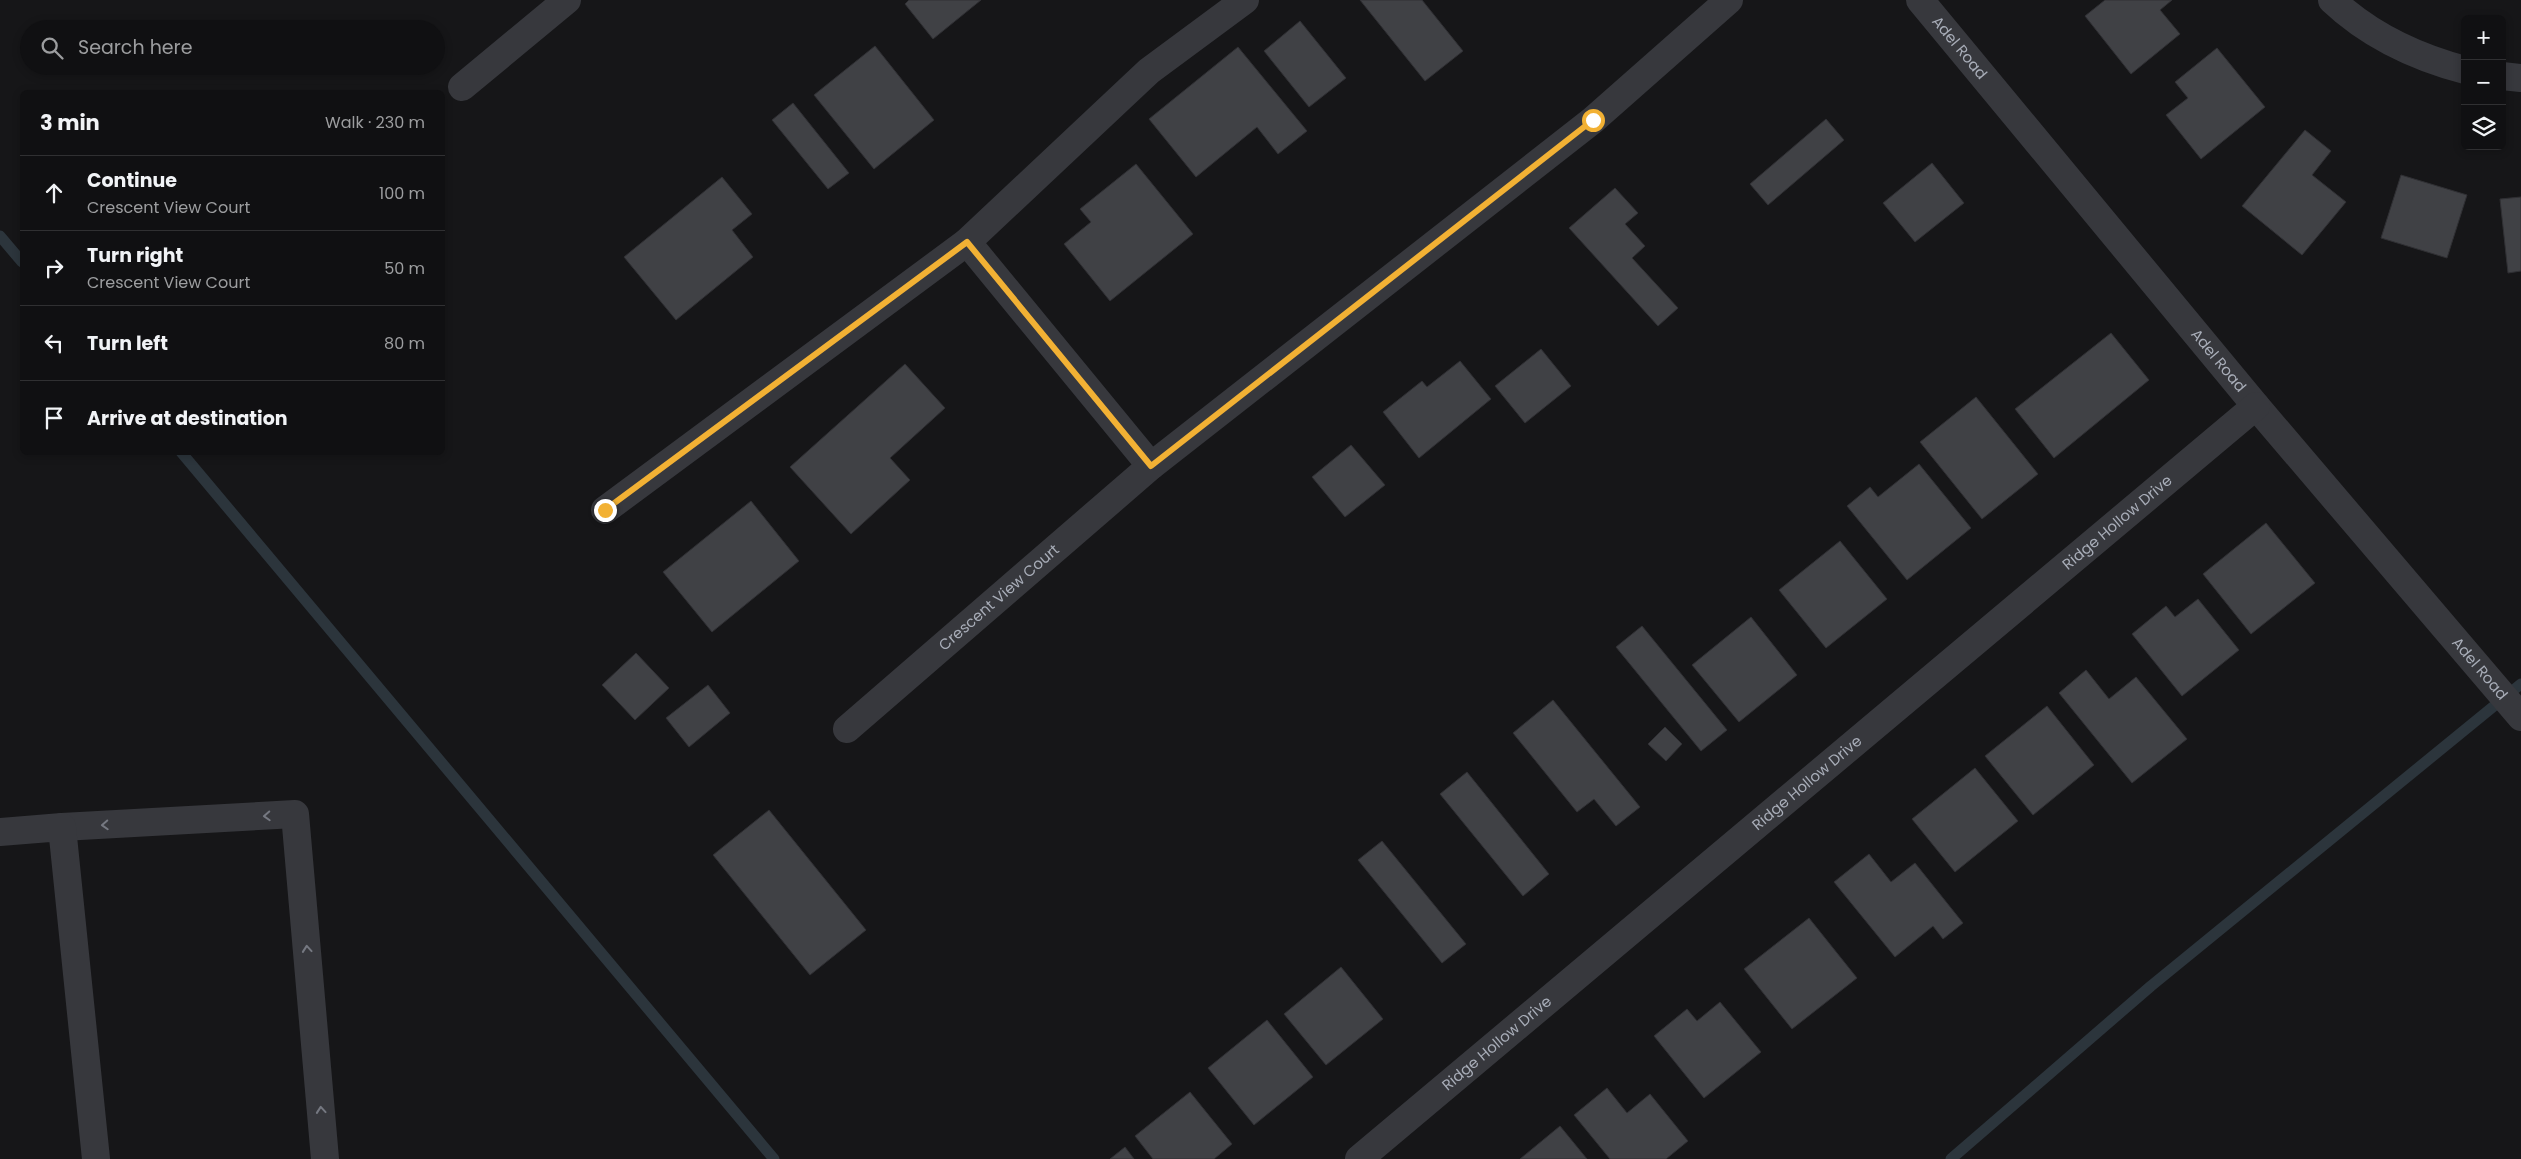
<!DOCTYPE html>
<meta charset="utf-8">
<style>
body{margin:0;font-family:Poppins,sans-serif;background:#1e1e20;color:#f1f3f6}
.controls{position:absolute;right:15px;top:15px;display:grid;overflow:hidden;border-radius:8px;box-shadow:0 2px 8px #0003}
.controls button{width:45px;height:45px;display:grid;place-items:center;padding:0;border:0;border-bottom:1px solid #303032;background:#101012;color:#f1f3f6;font:25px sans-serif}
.stop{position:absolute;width:15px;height:15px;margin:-11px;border:4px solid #f2b134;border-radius:50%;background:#fff}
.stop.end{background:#f2b134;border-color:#fff;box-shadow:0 1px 5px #0008}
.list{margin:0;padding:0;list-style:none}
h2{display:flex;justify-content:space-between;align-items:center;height:65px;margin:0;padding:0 20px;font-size:21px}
h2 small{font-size:16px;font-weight:400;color:#9c9d9f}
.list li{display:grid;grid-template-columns:32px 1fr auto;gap:15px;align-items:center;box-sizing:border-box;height:75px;padding:0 20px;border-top:1px solid #303032}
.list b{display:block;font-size:19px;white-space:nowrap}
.list p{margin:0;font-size:16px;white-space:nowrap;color:#9c9d9f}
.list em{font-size:16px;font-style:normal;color:#9c9d9f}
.icon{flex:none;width:28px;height:28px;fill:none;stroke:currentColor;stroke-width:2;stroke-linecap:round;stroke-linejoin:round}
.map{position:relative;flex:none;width:2521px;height:1159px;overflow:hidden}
.search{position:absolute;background:#101012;box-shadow:0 2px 8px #0003;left:20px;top:20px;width:425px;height:55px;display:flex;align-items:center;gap:12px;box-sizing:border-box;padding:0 18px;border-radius:28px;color:#9c9d9f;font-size:19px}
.panel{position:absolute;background:#101012;box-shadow:0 2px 8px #0003;left:20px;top:90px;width:425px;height:365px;border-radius:8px}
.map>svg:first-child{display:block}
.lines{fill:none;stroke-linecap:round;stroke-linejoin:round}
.stream{stroke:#2c353c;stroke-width:11}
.building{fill:#404145;stroke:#303034}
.minor{stroke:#37383d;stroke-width:28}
.oneway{stroke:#757881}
.route{stroke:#f2b134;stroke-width:6}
.labels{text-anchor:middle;stroke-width:4;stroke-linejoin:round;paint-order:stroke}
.street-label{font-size:15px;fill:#a8adb8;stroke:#111113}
</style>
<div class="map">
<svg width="2521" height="1159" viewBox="0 0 2521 1159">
<rect width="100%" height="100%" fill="#161618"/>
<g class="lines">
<path class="stream" d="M0,236l22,26
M181,452l593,707
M1951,1159l200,-173 370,-302"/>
</g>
<path class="building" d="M909,0h72l-48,39 -28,-35z
M1360,0h62l41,51 -38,30z
M2105,0h67l-12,10 20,24 -49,40 -46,-58z
M1300,21l46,57 -37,29 -45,-56z
M875,46l59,74 -60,49 -60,-74z
M1238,47l69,84 -29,23 -21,-27 -61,50 -47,-58z
M2217,48l48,59 -64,52 -35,-44 22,-17 -13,-16z
M793,103l56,70 -21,16 -56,-69z
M1826,119l18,21 -76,65 -18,-21z
M2305,130l26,21 -19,24 34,27 -44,53 -60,-49z
M1932,163l32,40 -49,39 -32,-39z
M1136,164l57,70 -83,67 -46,-57 27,-22 -11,-13z
M2401,175l66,20 -20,63 -66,-20z
M722,177l30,37 -20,16 21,27 -77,63 -52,-63z
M1615,188l23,25 -13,11 20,22 -13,12 46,50 -20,18 -89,-98z
M2521,197v74l-13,2 -8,-74z
M2111,333l38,47 -95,78 -39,-49z
M1541,349l30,37 -46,37 -30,-37z
M1460,361l31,38 -72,59 -36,-46 39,-31 5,6z
M905,364l40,44 -55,50 20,22 -59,54 -61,-67z
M1976,397l62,77 -56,45 -62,-77z
M1351,445l34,40 -40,32 -33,-40z
M1919,464l52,64 -64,52 -60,-74 23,-19 8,10z
M751,501l48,60 -87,71 -49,-60z
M2266,523l49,60 -64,51 -48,-60z
M1840,541l47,58 -61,49 -47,-58z
M2198,599l41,51 -57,46 -50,-62 34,-28 9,11z
M1751,617l46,58 -58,47 -47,-57z
M1642,626l85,104 -26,21 -85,-104z
M636,653l33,35 -34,32 -33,-35z
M2086,670l23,29 27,-22 51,62 -55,44 -73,-90z
M708,685l22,28 -41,34 -23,-29z
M1553,700l87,107 -24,19 -22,-27 -17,13 -64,-79z
M2047,706l47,59 -61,50 -48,-59z
M1665,727l17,17 -16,17 -18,-17z
M1975,768l43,53 -63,51 -43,-53z
M1467,772l82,102 -26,22 -83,-102z
M769,810l97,120 -56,45 -97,-120z
M1382,841l84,103 -24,19 -84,-103z
M1869,854l22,28 24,-19 48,60 -20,16 -10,-13 -38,31 -61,-75z
M1809,918l48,60 -65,51 -48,-60z
M1341,967l42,52 -57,46 -42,-51z
M1720,1002l41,50 -57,46 -50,-62 33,-27 10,12z
M1267,1020l46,57 -59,48 -46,-57z
M1607,1088l20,25 23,-19 38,47 -22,18h-56l-36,-44z
M1190,1092l42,52 -18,15h-61l-18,-23z
M1560,1126l27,33h-67z
M1125,1147l9,12h-24z"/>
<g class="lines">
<g class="minor">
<path id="s1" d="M1920,0l336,406 265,311"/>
<path d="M2332,0c37,35 84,57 133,70"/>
<path d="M2502,76l19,2"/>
<path d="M462,87l105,-87"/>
<path d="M967,242l184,224"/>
<path d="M605,510l362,-268 182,-171 96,-71"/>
<path id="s2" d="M847,729l304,-263 442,-346 136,-120"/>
<path d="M62,827l233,-13 30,345"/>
<path d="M0,832l62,-5 34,332"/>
<path id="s3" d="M1359,1159l897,-753"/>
</g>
</g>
<defs><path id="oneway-chevron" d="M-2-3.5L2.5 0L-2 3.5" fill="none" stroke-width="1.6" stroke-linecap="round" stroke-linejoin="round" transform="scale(1.25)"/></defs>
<g class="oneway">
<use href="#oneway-chevron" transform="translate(267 816) rotate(177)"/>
<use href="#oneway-chevron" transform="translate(105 825) rotate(177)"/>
<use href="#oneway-chevron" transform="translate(307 949) rotate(-95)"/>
<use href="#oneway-chevron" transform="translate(321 1110) rotate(-95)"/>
</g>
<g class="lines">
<path class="route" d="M605,510l362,-268 184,224 442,-346"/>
</g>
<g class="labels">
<g class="street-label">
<text dy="5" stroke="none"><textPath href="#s1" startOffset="62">Adel Road</textPath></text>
<text dy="5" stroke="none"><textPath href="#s1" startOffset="468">Adel Road</textPath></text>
<text dy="5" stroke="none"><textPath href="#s3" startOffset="990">Ridge Hollow Drive</textPath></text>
<text dy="5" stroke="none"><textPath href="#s2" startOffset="201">Crescent View Court</textPath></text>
<text dy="5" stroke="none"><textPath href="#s1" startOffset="872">Adel Road</textPath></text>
<text dy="5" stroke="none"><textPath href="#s3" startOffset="585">Ridge Hollow Drive</textPath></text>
<text dy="5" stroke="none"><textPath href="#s3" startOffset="180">Ridge Hollow Drive</textPath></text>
</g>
</g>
</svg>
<div class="controls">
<button>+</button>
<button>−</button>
<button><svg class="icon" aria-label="layers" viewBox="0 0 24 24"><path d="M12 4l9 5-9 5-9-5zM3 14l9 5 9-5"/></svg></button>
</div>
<div class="stop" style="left:1593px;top:120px"></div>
<div class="stop end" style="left:605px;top:510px"></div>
<div class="search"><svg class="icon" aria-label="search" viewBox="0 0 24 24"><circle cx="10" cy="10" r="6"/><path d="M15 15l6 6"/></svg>Search here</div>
<section class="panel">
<h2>3 min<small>Walk · 230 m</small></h2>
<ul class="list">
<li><svg class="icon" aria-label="ahead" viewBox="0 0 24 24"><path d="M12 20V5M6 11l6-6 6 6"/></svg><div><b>Continue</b><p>Crescent View Court</p></div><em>100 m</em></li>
<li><svg class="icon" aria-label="right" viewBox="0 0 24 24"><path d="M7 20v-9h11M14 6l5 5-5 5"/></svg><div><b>Turn right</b><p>Crescent View Court</p></div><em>50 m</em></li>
<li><svg class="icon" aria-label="left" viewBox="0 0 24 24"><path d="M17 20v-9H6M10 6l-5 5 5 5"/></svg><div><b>Turn left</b></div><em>80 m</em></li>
<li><svg class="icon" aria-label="arrive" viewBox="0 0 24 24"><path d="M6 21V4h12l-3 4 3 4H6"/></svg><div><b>Arrive at destination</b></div></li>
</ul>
</section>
</div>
